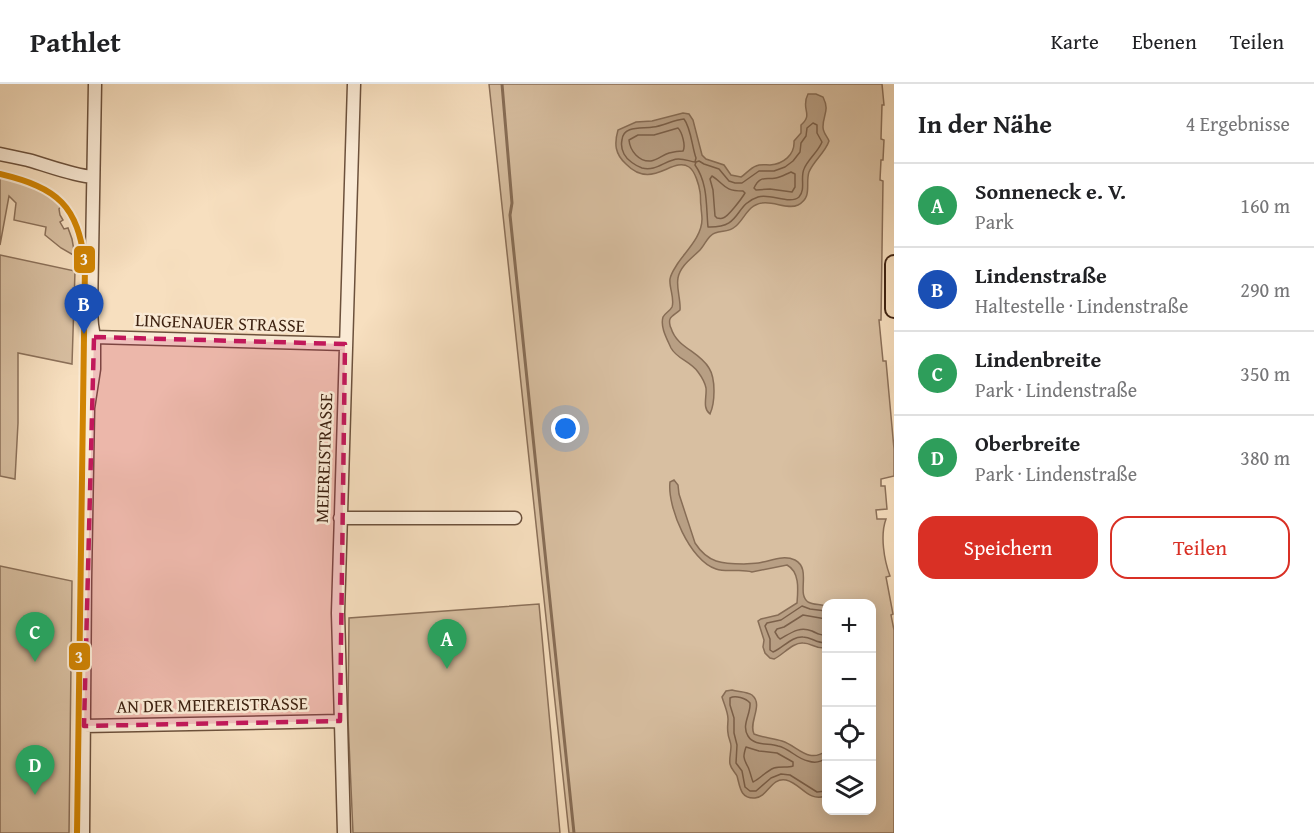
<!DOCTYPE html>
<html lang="de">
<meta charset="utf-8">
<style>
body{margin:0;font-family:"Gentium Book Plus",serif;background:#f6f6f6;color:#202124}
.controls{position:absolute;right:18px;bottom:18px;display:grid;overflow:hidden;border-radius:12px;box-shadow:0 3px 15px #0003}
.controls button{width:54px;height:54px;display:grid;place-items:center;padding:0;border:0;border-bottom:2px solid #e0e0e0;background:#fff;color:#202124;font:30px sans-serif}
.you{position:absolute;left:566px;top:345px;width:21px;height:21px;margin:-15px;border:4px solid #fff;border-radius:50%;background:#1a73e8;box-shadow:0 0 0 9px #1a73e833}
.badge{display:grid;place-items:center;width:39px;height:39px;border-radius:50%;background:#d93025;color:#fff;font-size:20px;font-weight:700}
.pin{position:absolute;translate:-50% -50px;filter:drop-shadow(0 2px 3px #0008)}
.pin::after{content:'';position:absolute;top:32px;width:21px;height:18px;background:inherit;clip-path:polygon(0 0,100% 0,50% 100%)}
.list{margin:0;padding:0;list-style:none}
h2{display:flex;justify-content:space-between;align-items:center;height:78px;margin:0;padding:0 24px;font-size:26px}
h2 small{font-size:20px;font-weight:400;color:#757577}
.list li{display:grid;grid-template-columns:39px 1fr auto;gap:18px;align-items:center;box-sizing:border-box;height:84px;padding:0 24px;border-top:2px solid #e0e0e0}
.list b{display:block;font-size:22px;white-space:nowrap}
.list p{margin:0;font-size:20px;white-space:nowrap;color:#757577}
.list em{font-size:20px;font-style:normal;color:#757577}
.actions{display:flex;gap:12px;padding:18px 24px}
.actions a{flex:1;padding:14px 0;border:2px solid #d93025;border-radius:18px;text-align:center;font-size:21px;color:#d93025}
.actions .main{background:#d93025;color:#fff}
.icon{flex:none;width:33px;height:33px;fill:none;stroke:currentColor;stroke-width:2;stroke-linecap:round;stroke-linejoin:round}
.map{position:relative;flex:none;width:894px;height:749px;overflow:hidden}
header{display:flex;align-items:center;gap:36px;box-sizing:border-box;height:84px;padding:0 30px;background:#fff;border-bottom:2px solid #e0e0e0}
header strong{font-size:28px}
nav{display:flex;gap:33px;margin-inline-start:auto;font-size:21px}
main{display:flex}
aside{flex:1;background:#fff}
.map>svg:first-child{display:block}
.green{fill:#d8bfa1;stroke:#8b7059;stroke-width:1.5;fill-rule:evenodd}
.water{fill:#b89f84;stroke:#876d56;stroke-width:1.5}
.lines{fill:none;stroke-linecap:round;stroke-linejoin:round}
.shore{stroke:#7b604a;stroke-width:1.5}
.stream{stroke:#876d56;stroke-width:3}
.minor-casing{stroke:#6c513c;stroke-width:15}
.major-casing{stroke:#3e2211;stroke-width:20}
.minor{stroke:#faead5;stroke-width:12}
.major{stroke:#f7dfbf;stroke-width:16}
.tram-1-casing{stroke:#faead5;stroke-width:10}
.tram-1{stroke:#d08403;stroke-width:6}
.marked{fill:#c2185b;fill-opacity:0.2;stroke:#c2185b;stroke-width:4.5;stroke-dasharray:12 8;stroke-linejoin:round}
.labels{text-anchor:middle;stroke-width:5;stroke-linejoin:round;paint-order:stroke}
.street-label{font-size:18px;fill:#3e2211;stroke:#faead5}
.line-badge{stroke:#faead5;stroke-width:2}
.badge-label{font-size:16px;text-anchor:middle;font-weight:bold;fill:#fff}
</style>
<header>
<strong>Pathlet</strong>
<nav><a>Karte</a><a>Ebenen</a><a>Teilen</a></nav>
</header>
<main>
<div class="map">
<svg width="894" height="749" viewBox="0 0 894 749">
<rect width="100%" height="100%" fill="#f7dfbf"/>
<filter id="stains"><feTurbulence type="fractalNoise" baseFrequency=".00333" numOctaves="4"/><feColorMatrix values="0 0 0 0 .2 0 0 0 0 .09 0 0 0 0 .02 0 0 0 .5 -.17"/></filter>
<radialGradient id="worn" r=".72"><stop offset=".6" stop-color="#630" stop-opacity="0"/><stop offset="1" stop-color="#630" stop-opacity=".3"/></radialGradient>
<path class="green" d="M489,0h393l2,21h-2l-1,34 3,1 -1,20h-2l-1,20 3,1 -2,139h-2l4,41h3l8,88v27l-13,3v7h4l2,23 -11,1 1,9h9c-6,16 -2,41 4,57l-4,1 7,37 -2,1 3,15v203h-325zM826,520h46v206h-46z
M0,92c24,5 45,12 61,30l-2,3 1,6 3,5 -3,2 4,7 4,-1 4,11 3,17 -14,-8 -16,-13 1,-8 -32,-7 2,-17 -7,-7 -9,49z
M0,171l75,16 -3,93 -54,-11v70l-3,56 -15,-3z
M0,482l72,15 -3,252h-69z
M539,520l21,229h-207l-5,-114 1,-101z"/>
<path class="water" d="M808,10h8l7,3c7,14 0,17 0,30 0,6 4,9 6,14 -4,12 -15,19 -20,31 -4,12 4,25 -11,33 -10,5 -24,-4 -36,-2 -14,2 -17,15 -26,23 -8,7 -13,4 -21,7 -7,2 -10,12 -15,17 -8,8 -20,16 -22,28 -2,10 3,22 2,32 -3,3 -9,6 -10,9 -1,2 0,8 1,9 6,20 28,23 38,40 7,11 6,35 1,46 -8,-6 -3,-17 -4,-26 -1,-5 -5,-12 -8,-16 -8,-11 -21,-13 -27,-24 -4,-9 -11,-21 -8,-31 2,-4 7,-6 9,-10 3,-8 -3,-19 -2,-28 1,-6 5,-11 8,-16 9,-13 24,-27 24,-44 0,-4 -1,-9 -1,-13 -1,-5 0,-10 -1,-14 -1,-7 -5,-21 -11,-25 -17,-11 -37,24 -63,-3 -11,-10 -12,-20 -8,-34l18,-8 16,-1 31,-8 6,1 4,6 9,35 4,4 18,6 7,10 10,2c5,-3 9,-9 15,-11 4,-2 9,-1 14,-1 13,-1 25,-10 24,-24l7,-8v-8c13,-11 -1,-16 7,-31z
M674,396l4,5 1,9 16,49c13,20 27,21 49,21 6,-1 13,0 19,-2 10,-2 21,-7 32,-2 17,9 1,34 13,42 5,3 13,2 18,4v42c-11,1 -14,-5 -23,-5 -10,-1 -20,12 -29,16l-4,-1 -5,-5 -2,-6 1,-7 -6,-19 3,-2 17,-4 19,-12c1,-13 3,-31 -10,-38l-35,7c-11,-4 -24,1 -36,-3 -26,-8 -49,-62 -46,-87z
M732,606c6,2 14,1 20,5 12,10 -4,27 2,39 9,4 19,4 28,7 16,5 26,23 44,10v45c-19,6 -24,-12 -40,-16 -15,-3 -18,17 -31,18 -15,1 -15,-12 -18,-22 -2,-4 -6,-7 -7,-12 -1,-5 1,-12 1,-18 0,-4 -3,-9 -3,-13 -1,-5 0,-9 0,-14 0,-7 -4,-15 -6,-22l4,-6z"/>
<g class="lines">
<path class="shore" d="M684,35c7,9 8,28 12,39l-1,4c-7,-1 -15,-5 -22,-2 -11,3 -18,11 -31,8 -6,-2 -15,-8 -18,-14 -2,-4 -3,-10 -2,-14 1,-15 21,-11 31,-13 10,-1 20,-7 31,-8z
M813,39l4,2v8l5,9c-4,10 -14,17 -18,27 -4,9 2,20 -5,28 -9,8 -29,-4 -41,0 -25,8 -15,31 -50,30 -2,-21 0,-44 -13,-62l1,-3 3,-1 5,3 15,5 10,12 6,2h7l17,-12h15l11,-4 8,-6 7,-9 1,-9 5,-7 1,-8z
M678,44c4,4 8,18 5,23 -5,0 -10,1 -14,2 -6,2 -12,7 -18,8 -12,1 -21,-10 -22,-21l9,-5h16z
M791,88l4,2v13l-3,5 -22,-3 -14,1 -2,-2c6,-13 11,-8 22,-10 5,-1 10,-4 15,-6z
M712,92c13,8 11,15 31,15l2,2c-3,5 -17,24 -22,25 -2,1 -4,0 -6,0l-2,-2 -2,-26 -3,-11z
M826,527l-16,-2 -8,-3 -21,14 -14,3 -2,3 5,13v11l3,2c10,-4 19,-16 30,-15 9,0 12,6 23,6
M826,535l-23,-4 -19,12 -7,2 -2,3 3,5 2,2c11,-6 19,-13 32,-8 6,3 8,4 14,4
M746,663l13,4 18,2 16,9v4c-5,2 -12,0 -19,2 -8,3 -14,11 -21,14 -2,-5 -3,-11 -5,-15 -5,-9 -5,-11 -2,-20z
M826,674c-5,4 -12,5 -18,3 -11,-2 -19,-13 -30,-15 -10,-3 -24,0 -30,-10 -7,-11 3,-22 2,-33 -4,-5 -15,-8 -20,-5v7l4,13v15l3,12 -1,18 6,8 3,16 5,4h6l15,-13 10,-4 9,1 27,17 9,-1"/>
<path class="stream" d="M502,0l10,119 -2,12 64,618"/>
<defs>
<path id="minor" d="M0,70c9,2 19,4 28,6 22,6 43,15 65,17
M94,253l251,7
M340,434h175
M84,642l256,-5
M83,749l2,-253 3,-172 6,-39v-32l-2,-12 -1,-13 4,-228
M344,749l-6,-220 16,-529"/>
<path id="major" d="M894,180v45"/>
</defs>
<use href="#minor" class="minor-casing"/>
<use href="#major" class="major-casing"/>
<use href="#minor" class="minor"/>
<use href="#major" class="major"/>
<defs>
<path id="tram-1" d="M0,90c58,14 78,31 85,91l-8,568"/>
</defs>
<use href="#tram-1" class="tram-1-casing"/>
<use href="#tram-1" class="tram-1"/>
</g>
<path class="marked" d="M94,253l251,7 -5,377 -256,5z"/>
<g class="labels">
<g class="street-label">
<text transform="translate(220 239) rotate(2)" y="6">LINGENAUER STRASSE</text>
<text transform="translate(324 374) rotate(-88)" y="6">MEIEREISTRASSE</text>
<text transform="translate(212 621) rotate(-1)" y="6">AN DER MEIEREISTRASSE</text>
</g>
</g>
<g class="line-badge">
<rect x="73" y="161" width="23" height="29" rx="6" fill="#d08403"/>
<rect x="68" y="558" width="23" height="29" rx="6" fill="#d08403"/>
</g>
<g class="badge-label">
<text x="84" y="181">3</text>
<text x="79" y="579">3</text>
</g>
<rect width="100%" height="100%" filter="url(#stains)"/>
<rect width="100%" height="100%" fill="url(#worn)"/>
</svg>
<div class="controls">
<button>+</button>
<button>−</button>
<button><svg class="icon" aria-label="locate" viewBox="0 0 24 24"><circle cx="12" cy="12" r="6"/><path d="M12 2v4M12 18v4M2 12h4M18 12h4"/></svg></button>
<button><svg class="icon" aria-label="layers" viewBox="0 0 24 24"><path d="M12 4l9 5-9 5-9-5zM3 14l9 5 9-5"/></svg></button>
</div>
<div class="you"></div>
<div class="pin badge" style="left:447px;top:585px;background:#2e9e5b">A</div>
<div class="pin badge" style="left:84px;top:250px;background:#1a4fb4">B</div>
<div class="pin badge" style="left:35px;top:578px;background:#2e9e5b">C</div>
<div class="pin badge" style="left:35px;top:711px;background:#2e9e5b">D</div>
</div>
<aside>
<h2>In der Nähe<small>4 Ergebnisse</small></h2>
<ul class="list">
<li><span class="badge" style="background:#2e9e5b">A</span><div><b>Sonneneck e. V.</b><p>Park</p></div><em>160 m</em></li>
<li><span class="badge" style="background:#1a4fb4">B</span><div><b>Lindenstraße</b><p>Haltestelle · Lindenstraße</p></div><em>290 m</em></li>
<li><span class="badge" style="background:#2e9e5b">C</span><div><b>Lindenbreite</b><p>Park · Lindenstraße</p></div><em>350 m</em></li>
<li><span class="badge" style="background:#2e9e5b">D</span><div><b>Oberbreite</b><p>Park · Lindenstraße</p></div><em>380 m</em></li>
</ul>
<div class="actions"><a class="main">Speichern</a><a>Teilen</a></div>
</aside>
</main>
